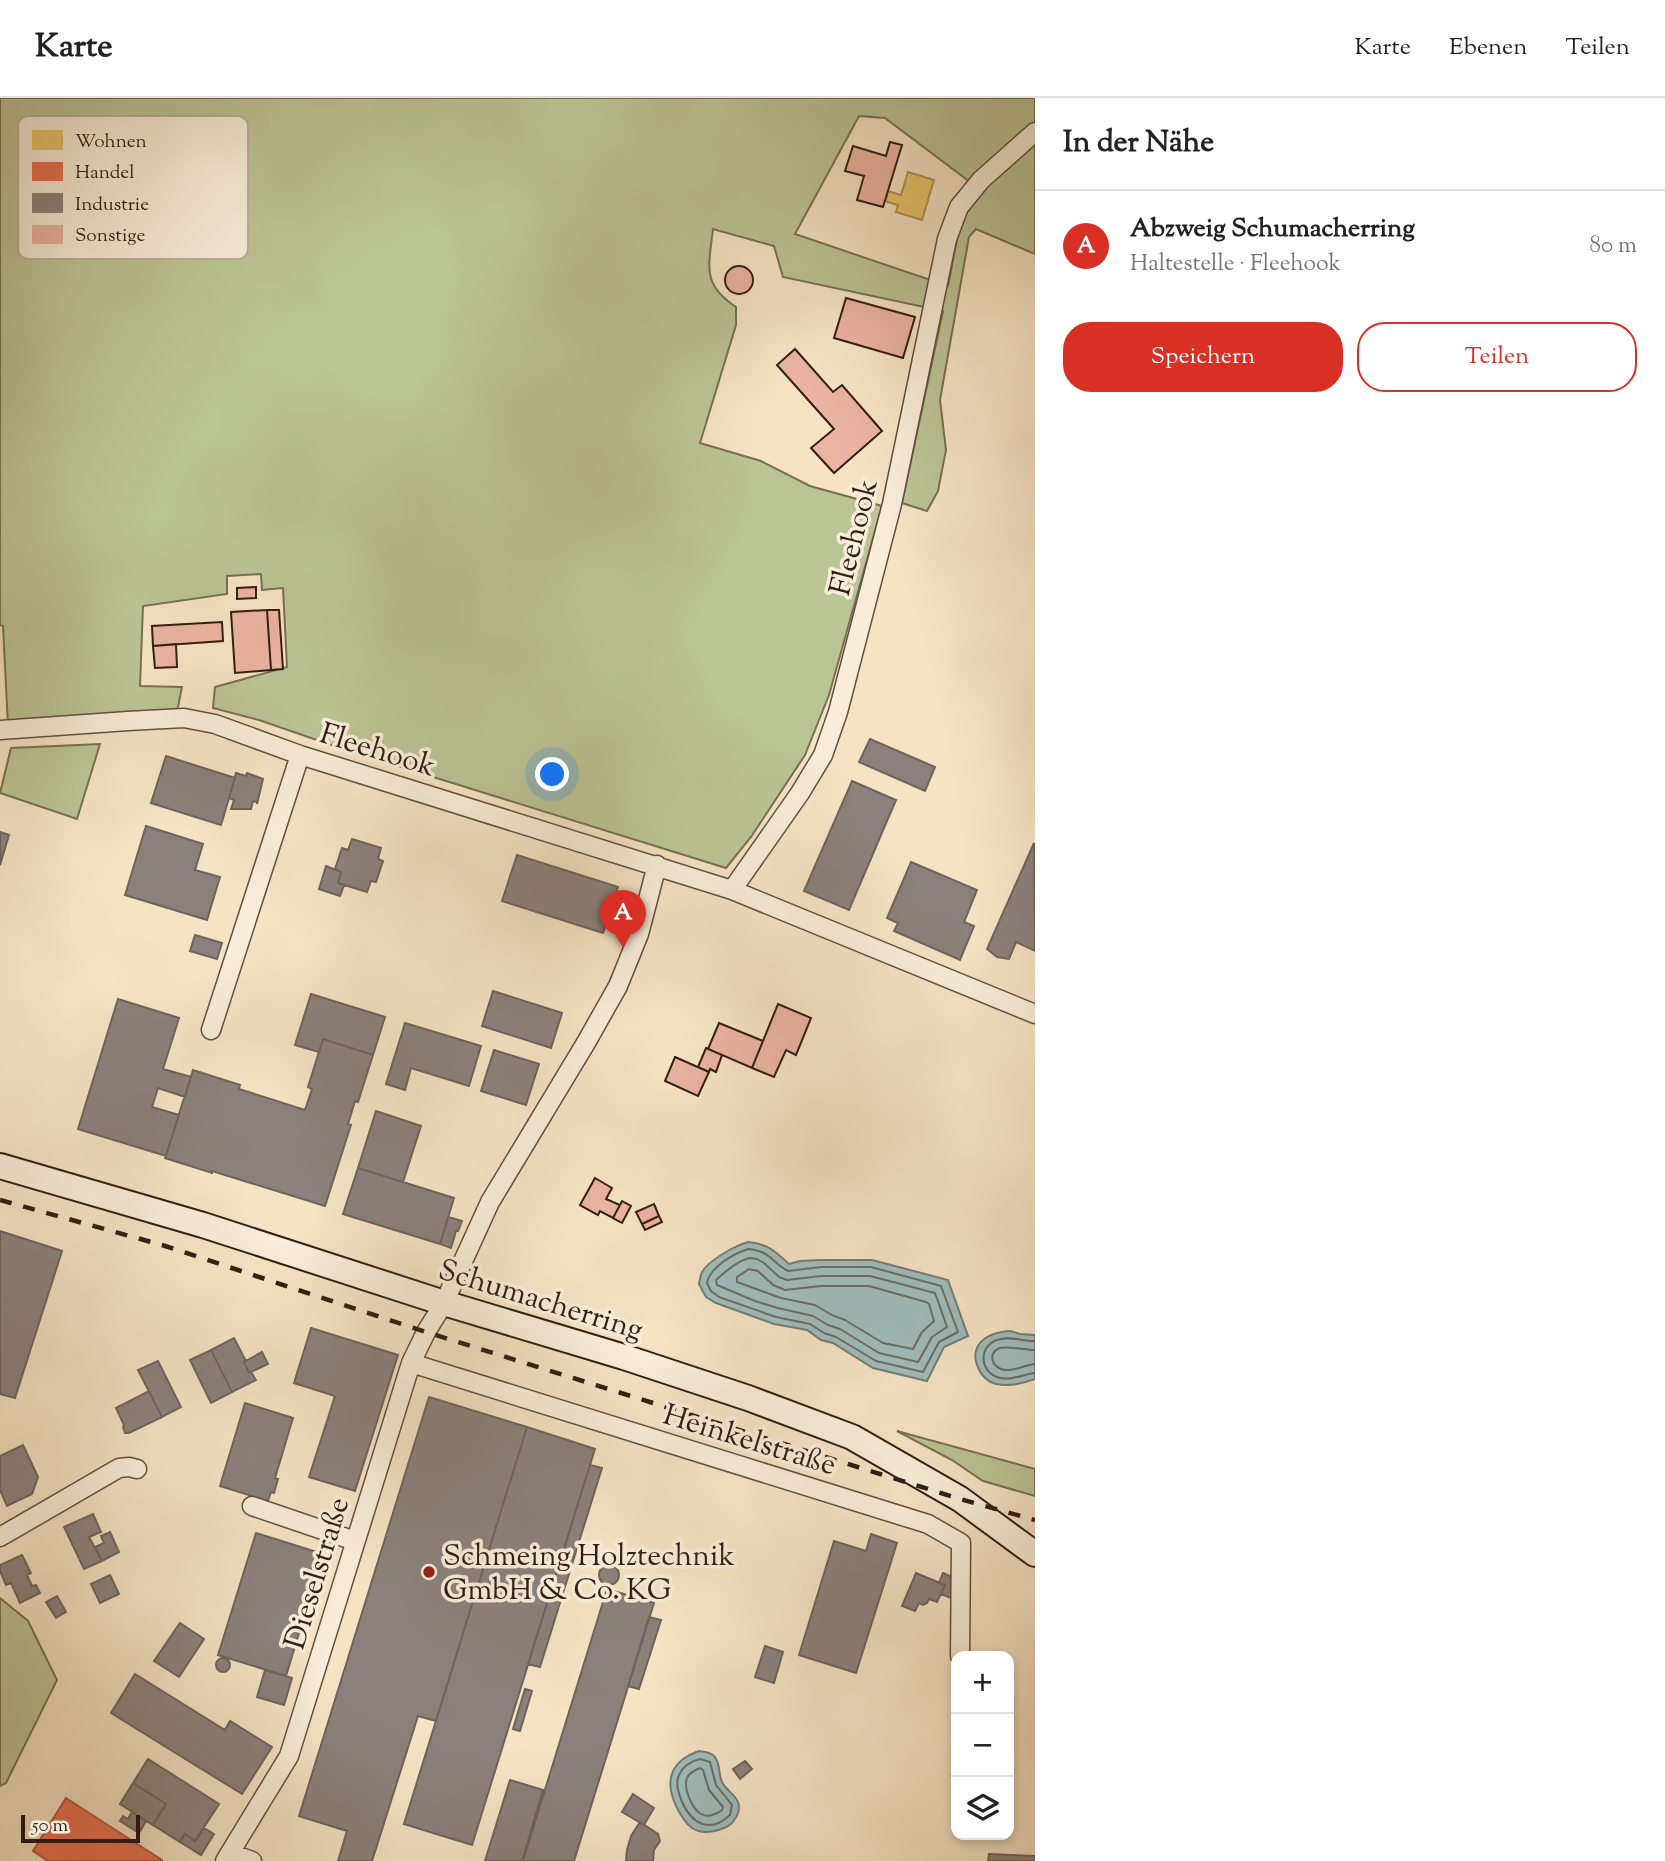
<!DOCTYPE html>
<html lang="de">
<meta charset="utf-8">
<style>
body{margin:0;font-family:"Sorts Mill Goudy",serif;background:#f6f6f6;color:#222}
.controls{position:absolute;right:21px;bottom:21px;display:grid;overflow:hidden;border-radius:14px;box-shadow:0 4px 10px #0003}
.controls button{width:63px;height:63px;display:grid;place-items:center;padding:0;border:0;border-bottom:2px solid #e0e0e0;background:#fff;color:#222;font:35px sans-serif}
.scale{position:absolute;left:21px;bottom:18px;width:119px;box-sizing:border-box;padding-left:7px;border:4px solid #331d13;border-top:0;font-size:19px;line-height:24px;white-space:nowrap;color:#331d13;-webkit-text-stroke:5px #f8edd9;paint-order:stroke}
.you{position:absolute;left:553px;top:677px;width:24px;height:24px;margin:-18px;border:5px solid #fff;border-radius:50%;background:#1a73e8;box-shadow:0 0 0 10px #1a73e833}
.badge{display:grid;place-items:center;width:46px;height:46px;border-radius:50%;background:#d93025;color:#fff;font-size:23px;font-weight:700}
.pin{position:absolute;translate:-50% -58px;filter:drop-shadow(0 2px 4px #0008)}
.pin::after{content:'';position:absolute;top:37px;width:24px;height:21px;background:inherit;clip-path:polygon(0 0,100% 0,50% 100%)}
.list{margin:0;padding:0;list-style:none}
h2{display:flex;justify-content:space-between;align-items:center;height:91px;margin:0;padding:0 28px;font-size:30px}
h2 small{font-size:23px;font-weight:400;color:#767676}
.list li{display:grid;grid-template-columns:46px 1fr auto;gap:21px;align-items:center;box-sizing:border-box;height:112px;padding:0 28px;border-top:2px solid #e0e0e0}
.list b{display:block;font-size:26px;white-space:nowrap}
.list p{margin:0;font-size:23px;white-space:nowrap;color:#767676}
.list em{font-size:23px;font-style:normal;color:#767676}
.actions{display:flex;gap:14px;padding:21px 28px}
.actions a{flex:1;padding:16px 0;border:2px solid #d93025;border-radius:28px;text-align:center;font-size:24px;color:#d93025}
.actions .main{background:#d93025;color:#fff}
.icon{flex:none;width:38px;height:38px;fill:none;stroke:currentColor;stroke-width:2;stroke-linecap:round;stroke-linejoin:round}
.map{position:relative;flex:none;width:1035px;height:1763px;overflow:hidden}
header{display:flex;align-items:center;gap:42px;box-sizing:border-box;height:98px;padding:0 35px;background:#fff;border-bottom:2px solid #e0e0e0}
header strong{font-size:33px}
nav{display:flex;gap:38px;margin-inline-start:auto;font-size:24px}
main{display:flex}
aside{flex:1;background:#fff}
.map>svg:first-child{display:block}
.green{fill:#bbc495;stroke:#777054;stroke-width:2}
.water{fill:#9fbdbc;stroke:#747d78;stroke-width:2}
.homes{fill:#e9c46a;stroke:#b29250;stroke-width:2}
.shops{fill:#e76f51;stroke:#b1563e;stroke-width:2}
.industry{fill:#8a817c;stroke:#70635c;stroke-width:2}
.lines{fill:none;stroke-linecap:round;stroke-linejoin:round}
.shore{stroke:#696d68;stroke-width:2}
.building{fill:#eab3a2;stroke:#331d13;stroke-width:2}
.minor-casing{stroke:#644e3f;stroke-width:21}
.secondary-casing{stroke:#331d13;stroke-width:28}
.minor{stroke:#f8edd9;stroke-width:18}
.secondary{stroke:#f8edd9;stroke-width:24}
.rail{stroke:#331d13;stroke-width:4.5;stroke-dasharray:12 12;stroke-linecap:butt}
.poi-dot{fill:#8f2418;stroke:#f8edd9;stroke-width:2.5}
.labels{text-anchor:middle;stroke-width:7;stroke-linejoin:round;paint-order:stroke}
.street-label{font-size:30px;fill:#331d13;stroke:#f8edd9}
.poi-label{font-size:30px;fill:#331d13;stroke:#f8edd9;text-anchor:start}
.key{fill:#f8edd9;stroke:#bdaf9e;stroke-width:2}
.key-label{font-size:19px;fill:#331d13}
</style>
<header>
<strong>Karte</strong>
<nav><a>Karte</a><a>Ebenen</a><a>Teilen</a></nav>
</header>
<main>
<div class="map">
<svg width="1035" height="1763" viewBox="0 0 1035 1763">
<rect width="100%" height="100%" fill="#f5e3c4"/>
<filter id="stains"><feTurbulence type="fractalNoise" baseFrequency=".00286" numOctaves="4"/><feColorMatrix values="0 0 0 0 .2 0 0 0 0 .09 0 0 0 0 .02 0 0 0 .5 -.17"/></filter>
<radialGradient id="worn" r=".72"><stop offset=".6" stop-color="#630" stop-opacity="0"/><stop offset="1" stop-color="#630" stop-opacity=".3"/></radialGradient>
<path class="green" d="M0,0h1035v28l-65,56 -85,-64 -26,-2 -64,118 153,52 13,-68 21,-32 53,-48v116l-59,-25 -7,8 -29,163 6,50 -8,41 -11,20 -25,-8 41,-192 -160,-34 -9,-31 -61,-17c-4,37 -12,55 23,78v18l-36,118 61,18 49,25 72,20 -53,189 -24,60 -54,82 -25,31 -386,-120 -81,-28 -46,-12 2,-21 72,-20 -4,-79 -21,2 -1,-16 -34,2v18l-84,12 -3,80 42,1 -5,25 -169,14 -5,-100 -3,-1z
M100,646l-23,75 -77,-26 11,-45z
M897,1333l138,38v27l-52,-15 -31,-21z
M0,1500l28,23 29,59 -51,103 -6,3z"/>
<path class="water" d="M748,1144c20,2 27,9 41,22l11,-3 20,-1h52l76,20 20,56 -24,11 -17,34 -54,-13 -40,-25 -12,-3 -14,-10 -33,-6 -58,-21 -10,-6 -7,-13c1,-4 1,-8 3,-12 7,-12 33,-26 46,-30z
M1010,1233l10,3 15,1v44c-13,5 -25,8 -39,5 -16,-4 -27,-27 -16,-41 8,-9 19,-11 30,-12z
M699,1653c5,1 11,1 15,5 7,7 4,18 8,26 5,11 21,15 16,31 -2,7 -8,13 -14,15 -10,4 -23,6 -32,0 -7,-5 -12,-14 -16,-22 -12,-26 -5,-45 23,-55z"/>
<path class="homes" d="M908,74l26,8 -12,40 -26,-8 2,-7 -13,-4 3,-10 13,4z"/>
<path class="shops" d="M66,1700l96,62v1h-114l-15,-10z"/>
<path class="industry" d="M870,641l65,28 -10,24 -66,-29z
M166,658l69,22 -14,47 -70,-22z
M236,675l10,3 1,-3 16,6 -6,25v-2l-4,-1 -2,8h-20l3,-9 -5,-2z
M852,683l44,19 -47,110 -45,-19z
M146,728l57,18 -8,26 25,7 -13,43 -82,-25z
M0,734l9,3 -9,30z
M352,741l29,9 -3,11 5,2 -7,21 -5,-1 -4,11 -29,-9 3,-11 -6,-3 7,-21 6,2z
M1034,745l1,108 -19,-9 -7,17 -12,-2 -10,-8z
M517,757l101,32 -15,46 -101,-32z
M911,764l66,28 -13,32 10,4 -14,34 -66,-29 4,-8 -11,-5z
M326,768l15,6 -3,11 6,2 -4,11 -21,-7z
M195,837l27,8 -5,16 -27,-8z
M493,893l69,22 -11,35 -69,-22z
M311,896l74,23 -12,38 -50,-16 -4,13 -24,-7z
M118,901l61,19 -16,51 28,8 -6,20 -27,-9 -6,19 27,8 -13,41 -88,-27z
M405,925l76,23 -12,40 -58,-18 -6,22 -19,-6z
M323,941l50,16 -15,47 -3,-1 -7,23 3,1 -26,81 -113,-35v2l-47,-15 28,-88 47,15 -1,4 66,21 7,-21 -4,-2z
M494,952l45,14 -13,41 -45,-14z
M376,1013l45,15 -18,56 -45,-14z
M358,1070l96,30 -14,46 -97,-30z
M448,1119l14,4 -4,10h-2l-5,17 -11,-4z
M0,1133l62,20 -47,147 -15,-4z
M311,1230l87,27 -43,136 -46,-14 26,-81 -41,-13z
M234,1240l12,23 -2,1 5,11 2,-1 5,8 -24,12 -21,-42z
M211,1252l21,42 -21,11 -21,-43z
M262,1254l6,12 -19,9 -5,-11z
M158,1263l23,46 -19,10 -24,-47z
M149,1293l13,26 -33,16h-4l-2,-6 1,-2 -8,-17z
M429,1299l98,30 -91,294 -18,-5 -46,145h-34l9,-30 -48,-15z
M245,1305l48,15 -18,60 3,1 -4,14 -3,-1 -3,9 -48,-15z
M527,1329l68,22 -123,396 -68,-21z
M23,1347l15,32 -6,17 -25,12 -7,-16v-34z
M590,1367l12,3 -62,199 -12,-3z
M93,1416l8,18 -12,5 13,24 -18,8 -20,-42z
M110,1434l9,20 -17,9 -7,-14 9,-4 -3,-7z
M256,1435l67,21 -37,122 -68,-21z
M871,1436l26,9 -41,130 -57,-18 35,-114 32,10z
M22,1457l9,18 -4,2 5,11 4,-1 4,8 -20,10 -9,-20 -5,2 -6,-14v-6z
M599 1477a10 10 0 1 1 20 0a10 10 0 1 1-20 0Z
M916,1475l29,12 -8,17 -8,-3 -2,4 -4,2 -4,-2 -4,8 -13,-5z
M943,1475l11,5 -1,21 -12,-5 4,-9 -6,-2z
M110,1477l9,19 -19,9 -9,-19z
M607,1491l47,14 -80,258h-51z
M57,1498l9,16 -10,6 -10,-16z
M649,1519l12,3 -22,69 -11,-3z
M180,1525l24,16 -25,38 -25,-16z
M765,1548l18,6 -9,31 -19,-6z
M216 1567a7 7 0 1 1 14 0a7 7 0 1 1-14 0Z
M265,1572l27,8 -8,27 -27,-8z
M135,1576l90,56 5,-9 42,26 -30,47 -131,-81z
M525,1591l7,2 -12,40 -7,-2z
M148,1661l71,45 -24,37 -10,-7 -5,8 -27,-17 13,-21 -33,-21z
M745,1663l7,8 -12,10 -7,-10z
M510,1682l33,10 -21,71h-37z
M133,1685l33,21 -13,21 -33,-21z
M633,1696l21,14 -10,17 -22,-13z
M132,1714l14,9 -7,12 -19,-12 3,-5 5,3z
M640,1724l18,12 2,7 -6,9 -1,11h-27l1,-11 4,-14z
M204,1730l10,6 -13,21 -21,-13 5,-8 10,7z
M989,1756l46,2v5h-47z"/>
<g class="lines">
<path class="shore" d="M748,1151c23,2 23,13 40,22l33,-4h50l70,19 17,46 -19,10 -16,30 -47,-11 -40,-24 -12,-4 -14,-9 -34,-7 -57,-20 -8,-6 -4,-8c3,-16 26,-29 41,-34z
M750,1160l7,1 7,4 15,14 8,3 34,-4h49l65,17 12,34 -15,10 -14,25 -39,-9 -39,-24 -12,-4 -15,-9 -35,-8 -23,-7 -38,-16 -1,-5c10,-9 21,-19 34,-22z
M749,1171l9,2 15,14 12,5 36,-4h48l57,16 3,2 5,17 -12,11 -9,17 -30,-6 -38,-23 -13,-5 -17,-10 -34,-7 -44,-16v-5z
M1035,1243c-12,1 -26,-6 -38,-1 -18,6 -18,30 0,37 13,5 26,-3 38,-4
M1035,1252c-9,0 -28,-4 -35,-2 -11,4 -10,16 1,21 10,4 23,-4 34,-5
M700,1661l10,3 6,23 16,20 -2,10c-20,19 -38,9 -48,-13 -3,-8 -7,-18 -3,-27 4,-9 12,-14 21,-16z
M700,1670l3,2 6,20 14,17 -1,3c-5,4 -14,8 -21,4 -9,-5 -18,-26 -14,-36 2,-5 8,-8 13,-10z"/>
</g>
<path class="building" d="M890,44l12,3 -19,62 -26,-7 7,-24 -19,-5 8,-25 33,10z
M725 182a14 14 0 1 1 28 0a14 14 0 1 1-28 0Z
M846,200l69,19 -12,41 -69,-20z
M795,251l38,43 9,-7 40,46 -48,42 -23,-25 23,-19 -57,-64z
M256,489v11l-19,1v-11z
M267,512h12l4,59 -12,1z
M267,512l4,60 -36,3 -4,-61z
M222,524l1,19 -70,5 -1,-20z
M176,546l1,23 -22,1 -2,-22z
M778,906l33,14 -15,37 -10,-5 -12,27 -22,-9z
M719,925l44,18 -11,27 -44,-19z
M706,950l16,7 -6,17 -6,-3 -1,3 -11,-5z
M675,959l34,15 -11,24 -33,-15z
M595,1080l17,10 -6,11 14,6 -7,13 -13,-7 -2,4 -18,-10z
M622,1103l9,5 -9,17 -9,-5z
M654,1106l5,12 -17,8 -6,-12z
M659,1118l3,6 -17,8 -3,-6z"/>
<g class="lines">
<defs>
<path id="minor" d="M0,632l128,-9 56,-3 31,6 85,31 432,135 303,124
M732,792l68,-97 23,-38 15,-43 54,-208 55,-265 12,-32 22,-27 54,-48
M211,932l89,-275
M411,1265l517,161 33,19 -1,113
M252,1408l103,35
M0,1439l119,-69 10,-1 8,2
M230,1755l22,8
M225,1763l64,-105 122,-393 15,-31 18,-29 46,-101 97,-161 31,-55 21,-52 18,-69"/>
<path id="secondary" d="M0,1068l203,59 241,78 180,54 124,41 104,39 108,62 75,55"/>
</defs>
<use href="#minor" class="minor-casing"/>
<use href="#secondary" class="secondary-casing"/>
<use href="#minor" class="minor"/>
<use href="#secondary" class="secondary"/>
<path class="rail" d="M0,1102l162,45 264,87 534,167 75,21"/>
</g>
<circle class="poi-dot" cx="429" cy="1474" r="7"/>
<g class="labels">
<g class="street-label">
<text transform="translate(853 439) rotate(-76)" y="10">Fleehook</text>
<text transform="translate(378 651) rotate(17)" y="10">Fleehook</text>
<text transform="translate(541 1201) rotate(17)" y="10">Schumacherring</text>
<text transform="translate(750 1341) rotate(17)" y="10">Heinkelstraße</text>
<text transform="translate(316 1475) rotate(-73)" y="10">Dieselstraße</text>
</g>
<g class="poi-label">
<text x="443" y="1467">Schmeing Holztechnik<tspan x="443" dy="34">GmbH &amp; Co. KG</tspan></text>
</g>
</g>
<rect x="18" y="18" width="230" height="143" rx="10" class="key"/>
<rect x="32" y="32" width="31" height="20" fill="#e9c46a"/>
<rect x="32" y="64" width="31" height="19" fill="#e76f51"/>
<rect x="32" y="95" width="31" height="20" fill="#8a817c"/>
<rect x="32" y="127" width="31" height="19" fill="#eab3a2"/>
<g class="key-label">
<text x="75" y="49">Wohnen</text>
<text x="75" y="80">Handel</text>
<text x="75" y="112">Industrie</text>
<text x="75" y="143">Sonstige</text>
</g>
<rect width="100%" height="100%" filter="url(#stains)"/>
<rect width="100%" height="100%" fill="url(#worn)"/>
</svg>
<div class="controls">
<button>+</button>
<button>−</button>
<button><svg class="icon" aria-label="layers" viewBox="0 0 24 24"><path d="M12 4l9 5-9 5-9-5zM3 14l9 5 9-5"/></svg></button>
</div>
<div class="scale">50 m</div>
<div class="you"></div>
<div class="pin badge" style="left:623px;top:850px">A</div>
</div>
<aside>
<h2>In der Nähe<small></small></h2>
<ul class="list">
<li><span class="badge">A</span><div><b>Abzweig Schumacherring</b><p>Haltestelle · Fleehook</p></div><em>80 m</em></li>
</ul>
<div class="actions"><a class="main">Speichern</a><a>Teilen</a></div>
</aside>
</main>
